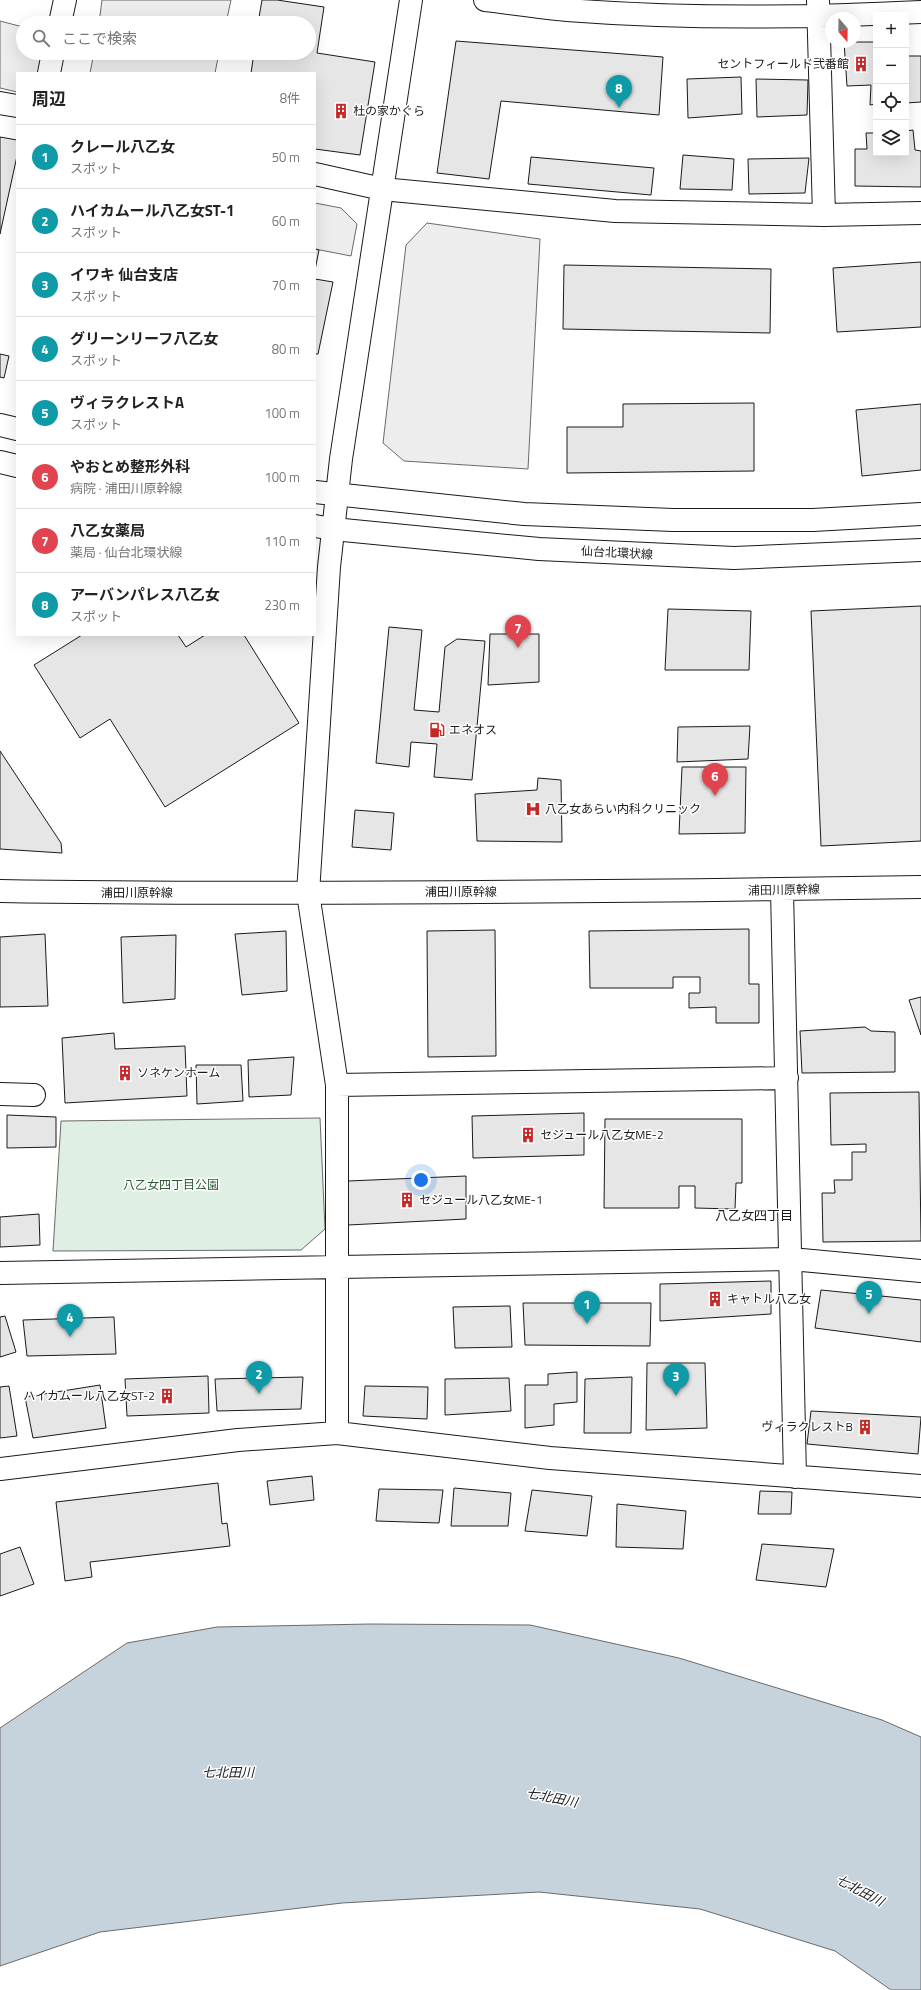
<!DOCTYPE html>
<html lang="ja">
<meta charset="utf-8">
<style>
body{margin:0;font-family:"Titillium Web","Noto Sans JP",sans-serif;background:#f6f6f6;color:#222}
.controls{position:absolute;right:12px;top:12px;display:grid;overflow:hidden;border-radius:0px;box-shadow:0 4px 16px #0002}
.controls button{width:36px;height:36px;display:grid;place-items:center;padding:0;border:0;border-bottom:1px solid #e0e0e0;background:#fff;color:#222;font:20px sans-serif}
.compass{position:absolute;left:825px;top:12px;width:36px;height:36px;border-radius:50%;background:#fff;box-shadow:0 4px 16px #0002;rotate:160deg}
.you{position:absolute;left:421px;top:1180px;width:14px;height:14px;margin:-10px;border:3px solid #fff;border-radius:50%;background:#1a73e8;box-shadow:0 0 0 6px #1a73e833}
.badge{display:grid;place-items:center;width:26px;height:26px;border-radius:50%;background:#0f766e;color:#fff;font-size:13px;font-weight:700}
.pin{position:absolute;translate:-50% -33px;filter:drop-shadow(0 1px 2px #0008)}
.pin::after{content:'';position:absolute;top:21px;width:14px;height:12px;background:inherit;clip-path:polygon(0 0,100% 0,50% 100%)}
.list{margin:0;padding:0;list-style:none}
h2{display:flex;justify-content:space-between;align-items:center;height:52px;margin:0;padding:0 16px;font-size:17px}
h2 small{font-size:13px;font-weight:400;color:#767676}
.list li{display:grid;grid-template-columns:26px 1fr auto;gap:12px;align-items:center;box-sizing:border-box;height:64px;padding:0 16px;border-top:1px solid #e0e0e0}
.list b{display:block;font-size:15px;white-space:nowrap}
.list p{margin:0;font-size:13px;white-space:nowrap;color:#767676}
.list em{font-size:13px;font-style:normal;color:#767676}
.icon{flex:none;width:22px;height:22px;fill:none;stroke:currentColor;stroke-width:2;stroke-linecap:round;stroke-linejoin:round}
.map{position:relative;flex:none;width:921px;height:1990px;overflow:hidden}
.search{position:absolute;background:#fff;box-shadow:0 4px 16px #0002;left:16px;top:16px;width:300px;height:44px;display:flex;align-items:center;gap:10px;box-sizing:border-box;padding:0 14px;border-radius:22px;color:#767676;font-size:15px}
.panel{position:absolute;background:#fff;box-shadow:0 4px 16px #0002;left:16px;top:72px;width:300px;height:564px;border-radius:0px}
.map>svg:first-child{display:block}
.green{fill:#e0efe3;stroke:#6a6a6a}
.parking{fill:#ededed;stroke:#6a6a6a}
.water{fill:#c6d2dc;stroke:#6a6a6a}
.building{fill:#e6e6e6;stroke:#1a1a1a}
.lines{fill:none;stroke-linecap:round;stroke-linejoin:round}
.minor-casing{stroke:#1a1a1a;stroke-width:24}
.major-casing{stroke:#1a1a1a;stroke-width:24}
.minor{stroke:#fff;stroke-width:22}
.major{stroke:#fff;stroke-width:22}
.labels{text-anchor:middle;stroke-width:3;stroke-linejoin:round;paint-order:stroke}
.poi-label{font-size:12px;fill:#1a1a1a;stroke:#fff;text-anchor:start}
.street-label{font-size:12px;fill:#1a1a1a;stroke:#fff}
.park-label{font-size:12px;fill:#2b5a34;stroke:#fff}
.neighbourhood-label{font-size:13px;fill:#1a1a1a;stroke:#fff}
.water-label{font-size:13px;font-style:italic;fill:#1a1a1a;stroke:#fff}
</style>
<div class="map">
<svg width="921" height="1990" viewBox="0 0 921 1990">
<rect width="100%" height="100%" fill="#fff"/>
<path class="green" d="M320,1118l5,111 -24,21 -248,1 8,-130z"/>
<path class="parking" d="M102,0h129l-5,23h-127z
M0,21l23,6v26h24l-4,20h-26v19l-17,-4z
M94,53h125l-4,20h-125z
M315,203l26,5 16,16 -6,32 -36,-7z
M427,223l113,16 -12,230 -124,-8 -21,-18 23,-198z"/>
<path class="water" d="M370,1624l160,1 149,33 203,62 39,17v253h-30l-56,-39 -135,-42 -161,-17 -197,11 -242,29 -100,34v-238l127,-85 90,-16z"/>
<path class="building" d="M262,0h15l47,7 -7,46 58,9 -15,93 -45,-6v-76h-64l3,-20h55v-30h-51z
M456,41l207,16 -4,58 -158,-14 -12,78 -52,-6z
M844,42h32v62l-6,1 1,-20 -24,1z
M906,56h15v46l-15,1z
M741,77l1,37 -54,4 -1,-39z
M756,79l52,1 -1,35 -50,2z
M913,130l2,20 6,1v36l-66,-1v-37h12l-1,-16h10v20h30v-22z
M0,137l17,3v16l-17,78z
M683,155l51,4 -2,31 -52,-1z
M531,157l123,11 -3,27 -123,-11z
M809,158l-4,35 -56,1 -1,-35z
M315,249l4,1 -4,20z
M921,262v65l-84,5 -4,-64z
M564,265l207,4 -1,64 -207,-4z
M315,279l18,3 -15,72h-3z
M0,354l9,2 -5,22 -4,-1z
M754,403v68l-187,2v-46h56v-23z
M921,404v66l-59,6 -6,-66z
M921,606v235l-100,5 -10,-235z
M668,609l83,2 -2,59h-84z
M389,627l33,3 -8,80 25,2 6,-65 12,-8 28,2 -13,139 -38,-3 3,-33 -26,-2 -2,25 -33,-4z
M490,634h49v48l-51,3z
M82,635h96l8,12 19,-12h39l55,88 -134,84 -55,-88 -30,19 -46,-73z
M750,726l-2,33 -71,3 1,-35z
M0,751l61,92 1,10 -62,-4z
M682,767h64l-1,66 -66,1z
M538,778l23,2 1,62 -85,-1 -2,-47 62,-4z
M355,810l39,3 -3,37 -39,-3z
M749,929v55h10v39h-43v-16l-27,1v-15h11v-16h-27v11h-83l-1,-57z
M495,930l1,126 -68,1 -1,-126z
M286,931l1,60 -45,4 -7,-61z
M45,934l3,72 -48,1v-70z
M176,935l-1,64 -52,4 -2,-66z
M921,997v38l-12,-35z
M865,1027l6,4 24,1v40l-93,1 -2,-42z
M114,1033l1,16 70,-3 2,50 -122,7 -3,-65z
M294,1057l-3,38 -42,2 -1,-37z
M196,1065h45l2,36 -46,3z
M919,1092l2,149 -98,1 -1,-49h13l-1,-13h18v-28h14v-8l-35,1 -1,-52z
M584,1113v42l-111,3 -1,-42z
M7,1115l49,2v30l-49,1z
M605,1119h137v64h-6l-1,26 -40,-1v-22h-16v22h-75z
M466,1176v43l-118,6v-44z
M39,1214l1,31 -40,2v-30z
M771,1281v33l-111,7v-37z
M821,1290l100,10v42l-106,-14z
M523,1303h128l-1,43 -125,-1z
M510,1306l2,41 -57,1 -2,-41z
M5,1316l11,36 -16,5v-40z
M114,1317l2,37 -89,2 -4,-36z
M647,1363h58l2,65 -61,2z
M577,1372v30l-23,2v21l-29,3v-43h23v-11z
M208,1376l1,37 -82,3 -2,-37z
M303,1377l-2,32 -84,2 -2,-32z
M632,1377l-1,56h-47l1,-54z
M509,1378l2,33 -66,4v-36z
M100,1385l6,43 -73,10 -8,-41z
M9,1386l8,50 -17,2v-51z
M365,1386l63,1 -1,32 -64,-3z
M811,1411l110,6 -3,37 -111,-10z
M312,1476l2,24 -44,5 -3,-24z
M218,1483l4,41 5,-1 3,23 -140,16 2,15 -27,4 -9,-79z
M454,1488l57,5 -3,33h-57z
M379,1489l64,1 -4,33 -63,-2z
M532,1490l60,6 -5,40 -62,-5z
M760,1491l32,1 -1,22h-33z
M617,1504l69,7 -3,38 -67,-2z
M762,1544l72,5 -8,38 -70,-7z
M20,1547l14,37 -34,12v-42z"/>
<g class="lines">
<defs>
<path id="minor" d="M485,0c27,3 55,8 82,10 117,9 236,8 354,2
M818,0l6,215
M60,23l5,-23
M49,73l4,-20
M0,103l17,3
M315,174l67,15 233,22 209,4 97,-2
M782,890l13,587
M0,891c160,3 321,2 481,1 147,-1 293,-2 440,-5
M337,1085l450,-7
M0,1094l34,1
M0,1273l791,-14 130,12
M337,1433v-348l-29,-192 21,-326 12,-108 70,-459
M0,1469l238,-29 99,-7 213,25 371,28"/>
<path id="major" d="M0,425l17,4
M0,462l17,4
M315,492l209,22 149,6h140l108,-6
M315,526l18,3 206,20 195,9 187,-8"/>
</defs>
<use href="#minor" class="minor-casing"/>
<use href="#major" class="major-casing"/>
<use href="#minor" class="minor"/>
<use href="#major" class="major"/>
</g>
<defs>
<symbol id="building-bare" viewBox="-9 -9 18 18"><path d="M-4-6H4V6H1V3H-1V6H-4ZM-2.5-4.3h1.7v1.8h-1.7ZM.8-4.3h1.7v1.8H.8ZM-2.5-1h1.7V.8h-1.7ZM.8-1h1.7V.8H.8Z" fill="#c62828" stroke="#fff" stroke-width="2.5" paint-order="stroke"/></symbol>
<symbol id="fuel-bare" viewBox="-9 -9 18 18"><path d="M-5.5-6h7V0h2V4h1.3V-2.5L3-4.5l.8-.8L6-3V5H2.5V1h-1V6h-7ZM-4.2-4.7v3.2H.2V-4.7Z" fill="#c62828" stroke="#fff" stroke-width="2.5" paint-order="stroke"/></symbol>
<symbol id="hospital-bare" viewBox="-9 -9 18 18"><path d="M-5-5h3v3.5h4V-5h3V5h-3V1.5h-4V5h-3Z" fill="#c62828" stroke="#fff" stroke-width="2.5" paint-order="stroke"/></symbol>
</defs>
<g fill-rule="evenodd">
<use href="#building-bare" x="850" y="53" width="22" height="22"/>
<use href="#building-bare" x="330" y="100" width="22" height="22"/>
<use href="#fuel-bare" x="426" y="719" width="22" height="22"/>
<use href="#hospital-bare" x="522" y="798" width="22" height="22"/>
<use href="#building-bare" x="114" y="1062" width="22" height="22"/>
<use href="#building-bare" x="517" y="1124" width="22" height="22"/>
<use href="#building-bare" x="396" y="1189" width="22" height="22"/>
<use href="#building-bare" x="704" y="1288" width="22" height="22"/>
<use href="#building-bare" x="156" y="1385" width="22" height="22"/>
<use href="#building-bare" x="854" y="1416" width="22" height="22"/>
</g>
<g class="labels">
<g class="poi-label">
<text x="849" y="68" text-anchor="end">セントフィールド弐番館</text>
<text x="353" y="115">杜の家かぐら</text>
<text x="449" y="734">エネオス</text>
<text x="545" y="813">八乙女あらい内科クリニック</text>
<text x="137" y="1077">ソネケンホーム</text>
<text x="540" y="1139">セジュール八乙女ME-2</text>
<text x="419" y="1204">セジュール八乙女ME-1</text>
<text x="727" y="1303">キャトル八乙女</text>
<text x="155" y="1400" text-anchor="end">ハイカムール八乙女ST-2</text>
<text x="853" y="1431" text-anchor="end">ヴィラクレストB</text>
</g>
<g class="street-label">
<text transform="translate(617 553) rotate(3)" y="4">仙台北環状線</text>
<text transform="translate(784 890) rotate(-1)" y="4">浦田川原幹線</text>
<text x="461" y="896">浦田川原幹線</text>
<text x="137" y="897">浦田川原幹線</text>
</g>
<g class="park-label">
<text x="171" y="1189">八乙女四丁目公園</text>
</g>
<g class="neighbourhood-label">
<text x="754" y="1220">八乙女四丁目</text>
</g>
<g class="water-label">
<text x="228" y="1777">七北田川</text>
<text transform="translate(552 1797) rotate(11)" y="5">七北田川</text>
<text transform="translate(860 1890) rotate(28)" y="5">七北田川</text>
</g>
</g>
</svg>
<div class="controls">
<button>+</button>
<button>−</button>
<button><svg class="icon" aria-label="locate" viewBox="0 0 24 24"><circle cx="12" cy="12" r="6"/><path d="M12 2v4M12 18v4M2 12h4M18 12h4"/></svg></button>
<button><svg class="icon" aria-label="layers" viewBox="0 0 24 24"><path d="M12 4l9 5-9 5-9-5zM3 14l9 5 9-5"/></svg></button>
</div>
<svg class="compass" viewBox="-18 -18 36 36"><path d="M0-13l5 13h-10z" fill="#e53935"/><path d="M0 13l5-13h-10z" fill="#767676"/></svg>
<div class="you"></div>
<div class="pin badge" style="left:587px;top:1324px;background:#0f9aa8">1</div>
<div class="pin badge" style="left:259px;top:1394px;background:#0f9aa8">2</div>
<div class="pin badge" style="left:676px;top:1396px;background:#0f9aa8">3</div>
<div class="pin badge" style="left:70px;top:1337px;background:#0f9aa8">4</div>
<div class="pin badge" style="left:869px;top:1314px;background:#0f9aa8">5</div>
<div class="pin badge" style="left:715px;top:796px;background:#e0444e">6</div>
<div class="pin badge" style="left:518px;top:648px;background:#e0444e">7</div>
<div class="pin badge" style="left:619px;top:108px;background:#0f9aa8">8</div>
<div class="search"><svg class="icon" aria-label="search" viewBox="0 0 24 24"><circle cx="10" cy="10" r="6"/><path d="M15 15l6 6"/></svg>ここで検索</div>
<section class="panel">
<h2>周辺<small>8件</small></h2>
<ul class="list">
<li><span class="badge" style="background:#0f9aa8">1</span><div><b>クレール八乙女</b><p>スポット</p></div><em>50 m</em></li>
<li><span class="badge" style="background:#0f9aa8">2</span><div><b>ハイカムール八乙女ST-1</b><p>スポット</p></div><em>60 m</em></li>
<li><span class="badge" style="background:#0f9aa8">3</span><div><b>イワキ 仙台支店</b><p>スポット</p></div><em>70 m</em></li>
<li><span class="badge" style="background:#0f9aa8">4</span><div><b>グリーンリーフ八乙女</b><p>スポット</p></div><em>80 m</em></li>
<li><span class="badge" style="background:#0f9aa8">5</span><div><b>ヴィラクレストA</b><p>スポット</p></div><em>100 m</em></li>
<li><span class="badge" style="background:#e0444e">6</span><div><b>やおとめ整形外科</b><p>病院 · 浦田川原幹線</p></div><em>100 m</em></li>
<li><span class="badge" style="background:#e0444e">7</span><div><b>八乙女薬局</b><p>薬局 · 仙台北環状線</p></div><em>110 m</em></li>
<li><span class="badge" style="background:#0f9aa8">8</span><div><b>アーバンパレス八乙女</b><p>スポット</p></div><em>230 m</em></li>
</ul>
</section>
</div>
